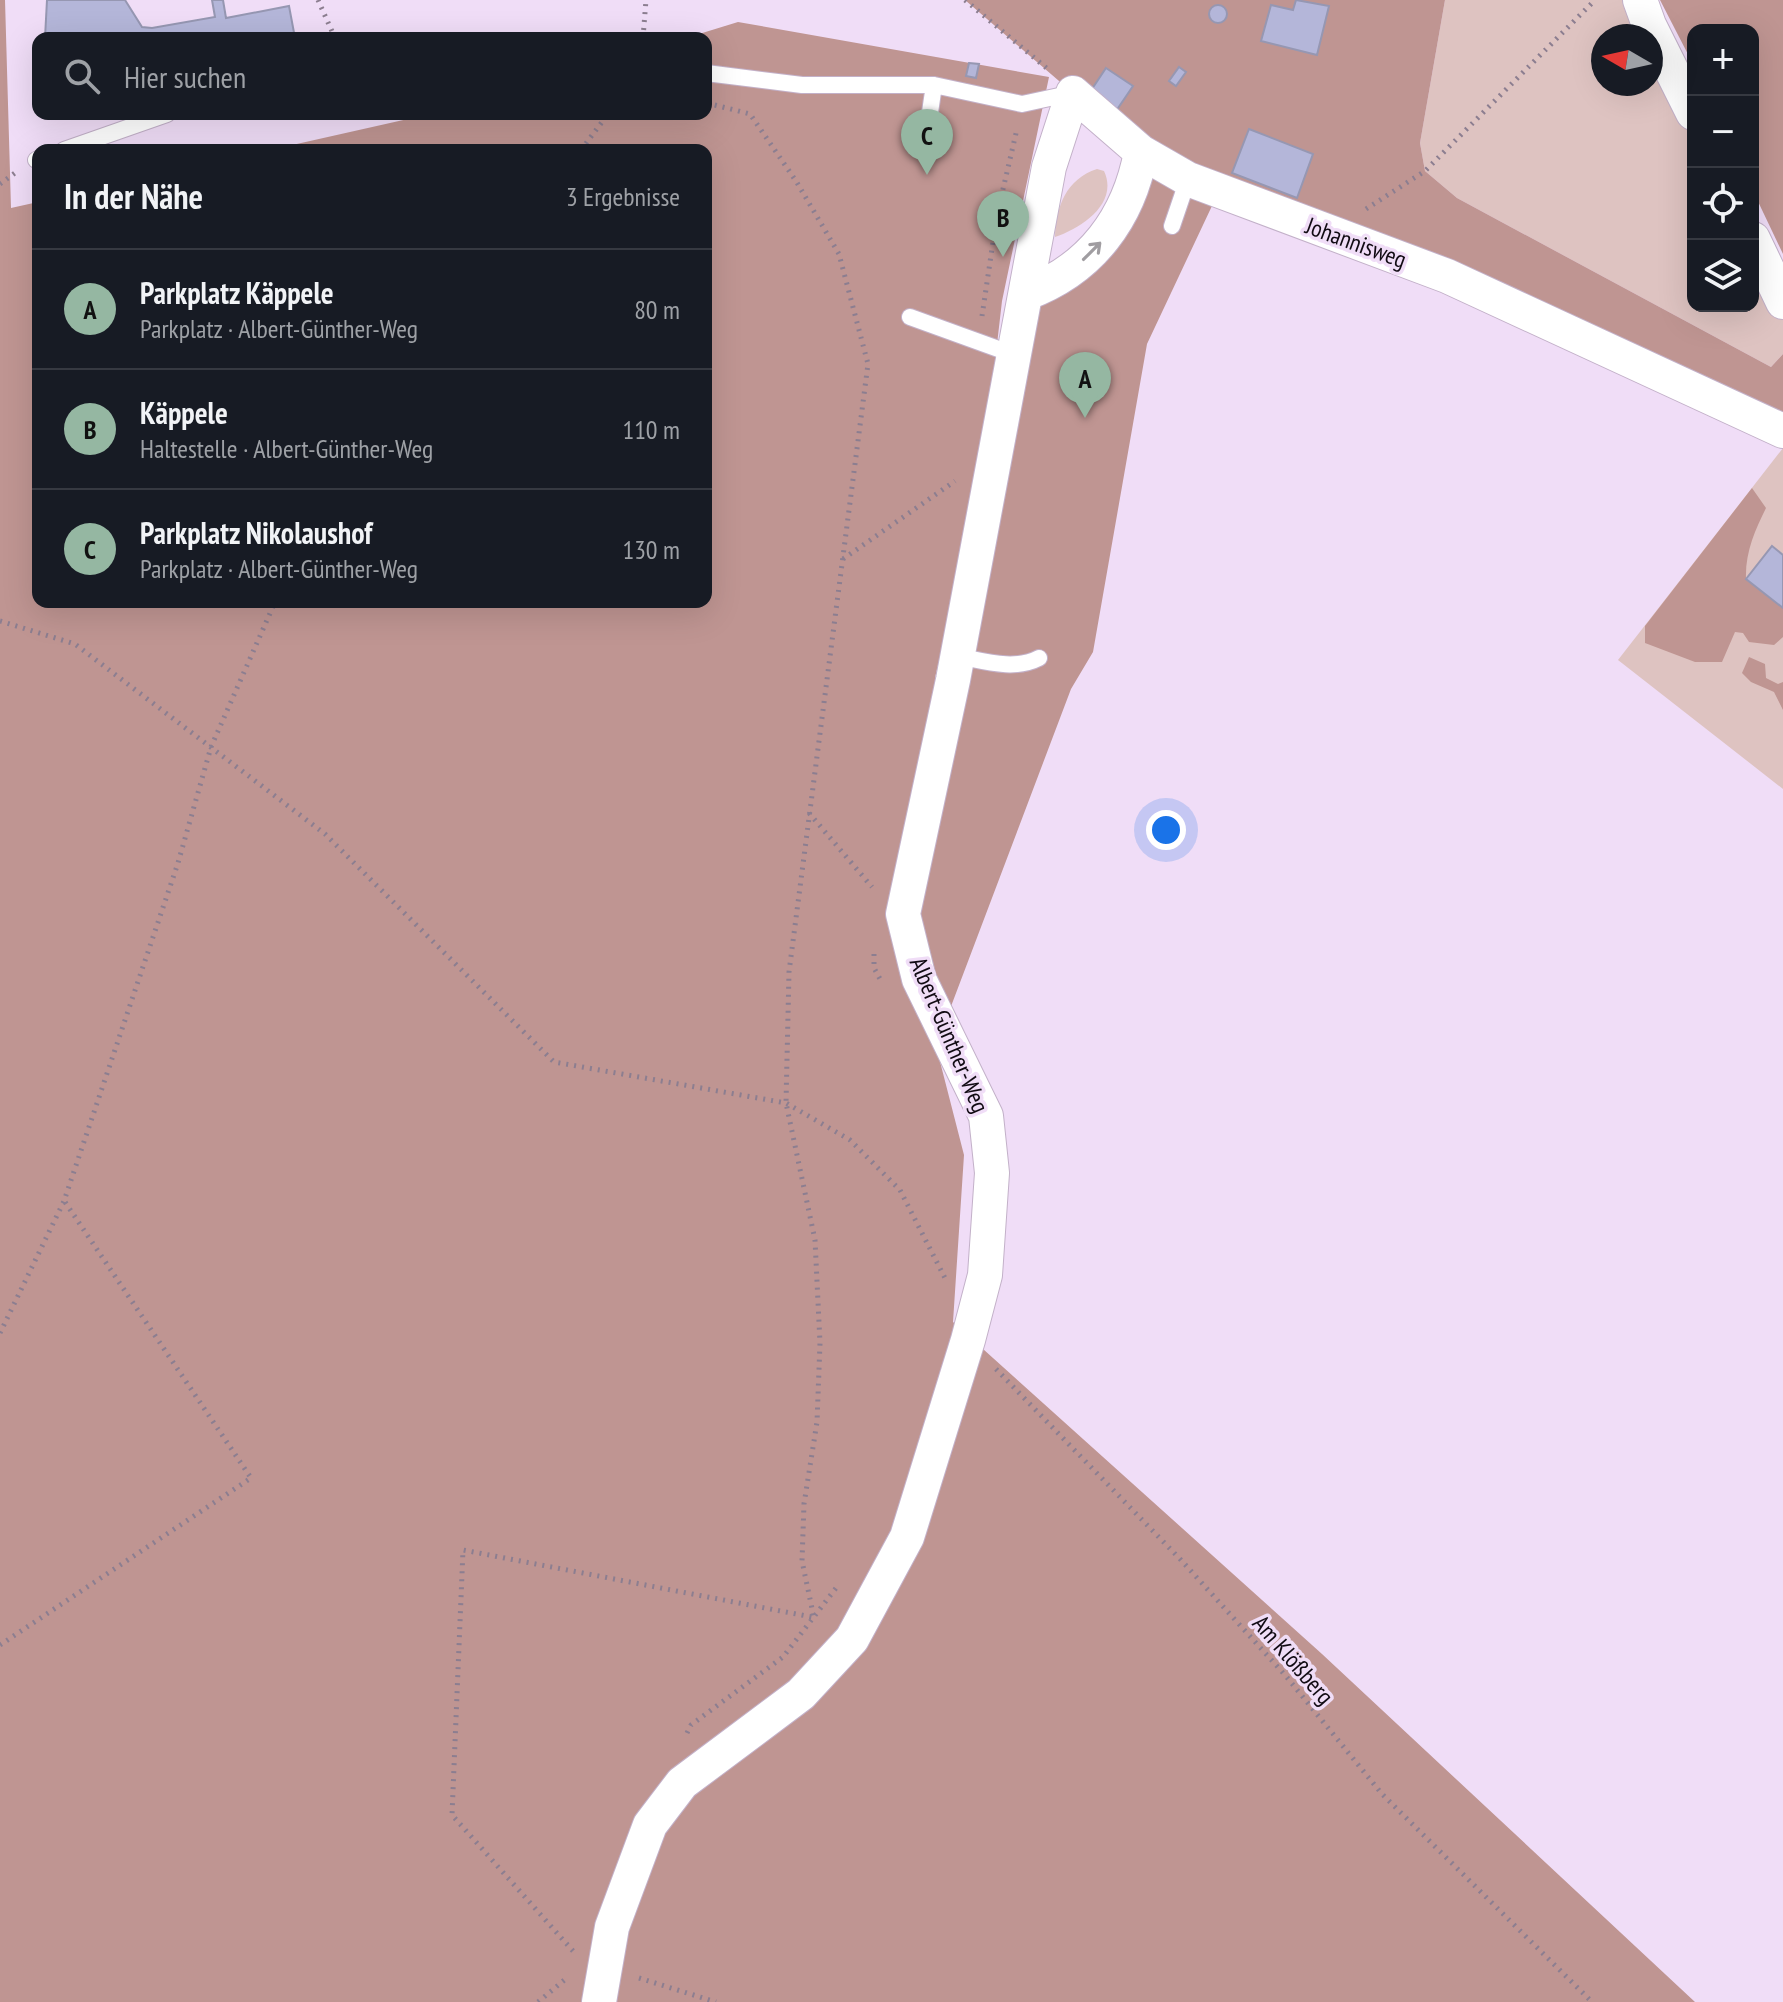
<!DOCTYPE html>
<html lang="de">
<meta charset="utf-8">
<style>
body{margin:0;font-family:"PT Sans Narrow",sans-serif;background:#20242c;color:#f1f3f6}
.controls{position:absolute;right:24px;top:24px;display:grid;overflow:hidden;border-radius:16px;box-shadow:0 8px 32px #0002}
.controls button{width:72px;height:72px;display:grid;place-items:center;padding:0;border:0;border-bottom:2px solid #363941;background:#171b24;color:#f1f3f6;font:40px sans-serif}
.compass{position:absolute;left:1591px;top:24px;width:72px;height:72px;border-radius:50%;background:#171b24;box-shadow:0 8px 32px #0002;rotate:279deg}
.you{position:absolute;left:1166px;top:830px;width:28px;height:28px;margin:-20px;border:6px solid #fff;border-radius:50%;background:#1a73e8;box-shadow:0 0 0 12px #1a73e833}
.badge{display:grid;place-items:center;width:52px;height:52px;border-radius:50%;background:#95b7a2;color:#111;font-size:26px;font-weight:700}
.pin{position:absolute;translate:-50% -66px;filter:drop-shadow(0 2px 4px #0008)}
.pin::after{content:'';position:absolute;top:42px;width:28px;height:24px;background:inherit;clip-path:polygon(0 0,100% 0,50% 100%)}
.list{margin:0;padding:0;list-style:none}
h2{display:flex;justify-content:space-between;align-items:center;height:104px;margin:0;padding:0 32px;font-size:34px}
h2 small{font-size:26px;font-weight:400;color:#9ea1a6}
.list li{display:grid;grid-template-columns:52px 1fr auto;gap:24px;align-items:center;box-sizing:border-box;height:120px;padding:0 32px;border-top:2px solid #363941}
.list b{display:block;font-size:30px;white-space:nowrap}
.list p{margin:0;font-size:26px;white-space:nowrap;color:#9ea1a6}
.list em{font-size:26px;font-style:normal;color:#9ea1a6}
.icon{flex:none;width:44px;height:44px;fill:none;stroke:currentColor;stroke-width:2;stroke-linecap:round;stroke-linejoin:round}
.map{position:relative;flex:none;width:1783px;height:2002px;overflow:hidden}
.search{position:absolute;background:#171b24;box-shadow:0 8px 32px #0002;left:32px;top:32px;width:680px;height:88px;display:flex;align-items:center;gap:20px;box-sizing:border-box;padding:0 28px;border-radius:16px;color:#9ea1a6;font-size:30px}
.panel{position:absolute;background:#171b24;box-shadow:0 8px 32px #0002;left:32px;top:144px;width:680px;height:464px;border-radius:16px}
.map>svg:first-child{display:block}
.green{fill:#dec3c1;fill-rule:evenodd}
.forest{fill:#bf9592}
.building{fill:#b4b6d9;stroke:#9697b2;stroke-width:2}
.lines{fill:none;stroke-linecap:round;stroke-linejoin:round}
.service-casing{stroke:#c3b1c9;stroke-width:18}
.minor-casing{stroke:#c3b1c9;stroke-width:36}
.path{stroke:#8c7e90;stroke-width:5;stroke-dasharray:2 6;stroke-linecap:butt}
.service{stroke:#fff;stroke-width:16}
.minor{stroke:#fff;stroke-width:34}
.oneway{stroke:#a09da1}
.labels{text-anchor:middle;stroke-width:7;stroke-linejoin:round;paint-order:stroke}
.street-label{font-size:24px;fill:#110b13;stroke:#f0ddf7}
</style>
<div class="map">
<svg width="1783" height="2002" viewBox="0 0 1783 2002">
<rect width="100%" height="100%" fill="#f0ddf7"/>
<path class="green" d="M1445,0h195l53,113v193h60v-67l30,63v52l-12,13 -314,-169 -32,-27 -5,-28zM1603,36h48v48h-48z
M1097,169l7,2c15,32 -22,57 -49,66 1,-30 11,-58 42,-68z
M1783,448v341l-165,-129z"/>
<path class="forest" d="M0,0h5l6,208 27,-6v400h668v-452h-436l160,-36h276v-76h-20l52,-16 311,55 -47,224 -20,173 -47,204 18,2 89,-393 95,-112 -64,-82 -108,-93h480l-25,143 5,28 32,27 314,169 12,-13v77l-564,-240 -72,153 -54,308 -22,37 -135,357 28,109 -11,167 369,332 373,348h-1695z
M1660,0h123v254l-30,-63v-161h-60v34z
M1752,488l14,20c-11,22 -21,45 -20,71l37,29v29l-9,8 -25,-3 -6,-9 -8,-1 -13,30h-27l-50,-19v-17z
M1749,657l16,7 1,14 12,6 5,-2v28l-9,-18 -23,-10 -9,-9z"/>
<path class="building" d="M47,0h78l17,27 10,1 63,-11 -3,-17h11l3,18 63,-12 6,32h-250z
M1296,0l33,6 -12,49 -56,-14 10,-36 22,5z
M1209 14a9 9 0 1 1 18 0a9 9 0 1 1-18 0Z
M969,63l10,1 -3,14 -10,-2z
M1179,67l7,5 -10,14 -7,-5z
M1106,68l27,18 -19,28 -26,-19z
M1249,129l64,25 -16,44 -65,-25z
M1772,546l11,9v53l-37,-29z"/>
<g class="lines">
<defs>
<path id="service" d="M706,73l96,12h132l88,19 51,-11
M929,119l5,-34
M64,150l103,-36
M36,160l2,-1
M1172,226l16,-47
M910,317l105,38
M957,656c27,5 57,15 82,2"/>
<path id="minor" d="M1640,0l9,25 44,88
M1753,239l30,63
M1027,293c64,-24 102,-75 114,-141
M599,2002l13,-75 38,-102 32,-42 119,-89 51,-55 55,-102 61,-197 17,-65 7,-102 -6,-57 -67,-137 -16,-65 50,-234 96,-513 24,-74 68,59 47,27 259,97 336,155"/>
</defs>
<use href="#service" class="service-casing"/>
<use href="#minor" class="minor-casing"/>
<path class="path" d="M318,0l17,38
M965,0l85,71
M643,38l3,-38
M707,103l43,11 46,67 43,73 29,110 -79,608 -3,131 29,137 5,103 -3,79 -13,82 -2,57 12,57
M581,150l27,-36
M0,184l15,-11
M1366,209l59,-38 170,-171
M982,316l15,-101 20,-86
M843,559l112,-78
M0,621l75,23 250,190 229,228 232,41 64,37 50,50 47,92
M809,813l63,74
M874,954v14l6,11
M0,1333l64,-132 114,-338 33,-116 64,-145
M996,1369l185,191 104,115 97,119 210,208
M0,1645l251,-167 -186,-276
M687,1733l4,-8 92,-68 53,-69
M573,1951l-121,-136 11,-265 349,67
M639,1978l77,24
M538,2002l30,-25"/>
<use href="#service" class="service"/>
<use href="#minor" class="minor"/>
</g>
<defs><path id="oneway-shaft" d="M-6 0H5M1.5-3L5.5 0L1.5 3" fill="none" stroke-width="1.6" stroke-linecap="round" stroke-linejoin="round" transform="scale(2)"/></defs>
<use class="oneway" href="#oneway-shaft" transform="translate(1092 251) rotate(-45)"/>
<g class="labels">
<g class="street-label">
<text transform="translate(1356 243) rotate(20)" y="8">Johannisweg</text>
<text transform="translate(949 1035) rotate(67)" y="8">Albert-Günther-Weg</text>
<text transform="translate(1293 1660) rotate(49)" y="8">Am Klößberg</text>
</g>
</g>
</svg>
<div class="controls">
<button>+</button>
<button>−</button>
<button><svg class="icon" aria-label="locate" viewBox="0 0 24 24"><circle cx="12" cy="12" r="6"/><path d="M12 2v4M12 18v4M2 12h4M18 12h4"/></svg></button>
<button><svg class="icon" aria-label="layers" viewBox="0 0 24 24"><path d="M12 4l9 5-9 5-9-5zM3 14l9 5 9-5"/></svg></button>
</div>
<svg class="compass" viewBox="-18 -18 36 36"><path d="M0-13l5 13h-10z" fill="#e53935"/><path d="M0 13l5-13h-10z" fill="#9ea1a6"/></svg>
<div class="you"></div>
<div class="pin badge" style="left:1085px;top:418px">A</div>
<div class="pin badge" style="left:1003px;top:257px">B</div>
<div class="pin badge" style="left:927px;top:175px">C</div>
<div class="search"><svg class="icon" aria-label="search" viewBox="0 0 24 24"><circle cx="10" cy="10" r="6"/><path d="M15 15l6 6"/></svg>Hier suchen</div>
<section class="panel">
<h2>In der Nähe<small>3 Ergebnisse</small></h2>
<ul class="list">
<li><span class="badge">A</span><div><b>Parkplatz Käppele</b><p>Parkplatz · Albert-Günther-Weg</p></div><em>80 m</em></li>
<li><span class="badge">B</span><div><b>Käppele</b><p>Haltestelle · Albert-Günther-Weg</p></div><em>110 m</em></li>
<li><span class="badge">C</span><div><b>Parkplatz Nikolaushof</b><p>Parkplatz · Albert-Günther-Weg</p></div><em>130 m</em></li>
</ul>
</section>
</div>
